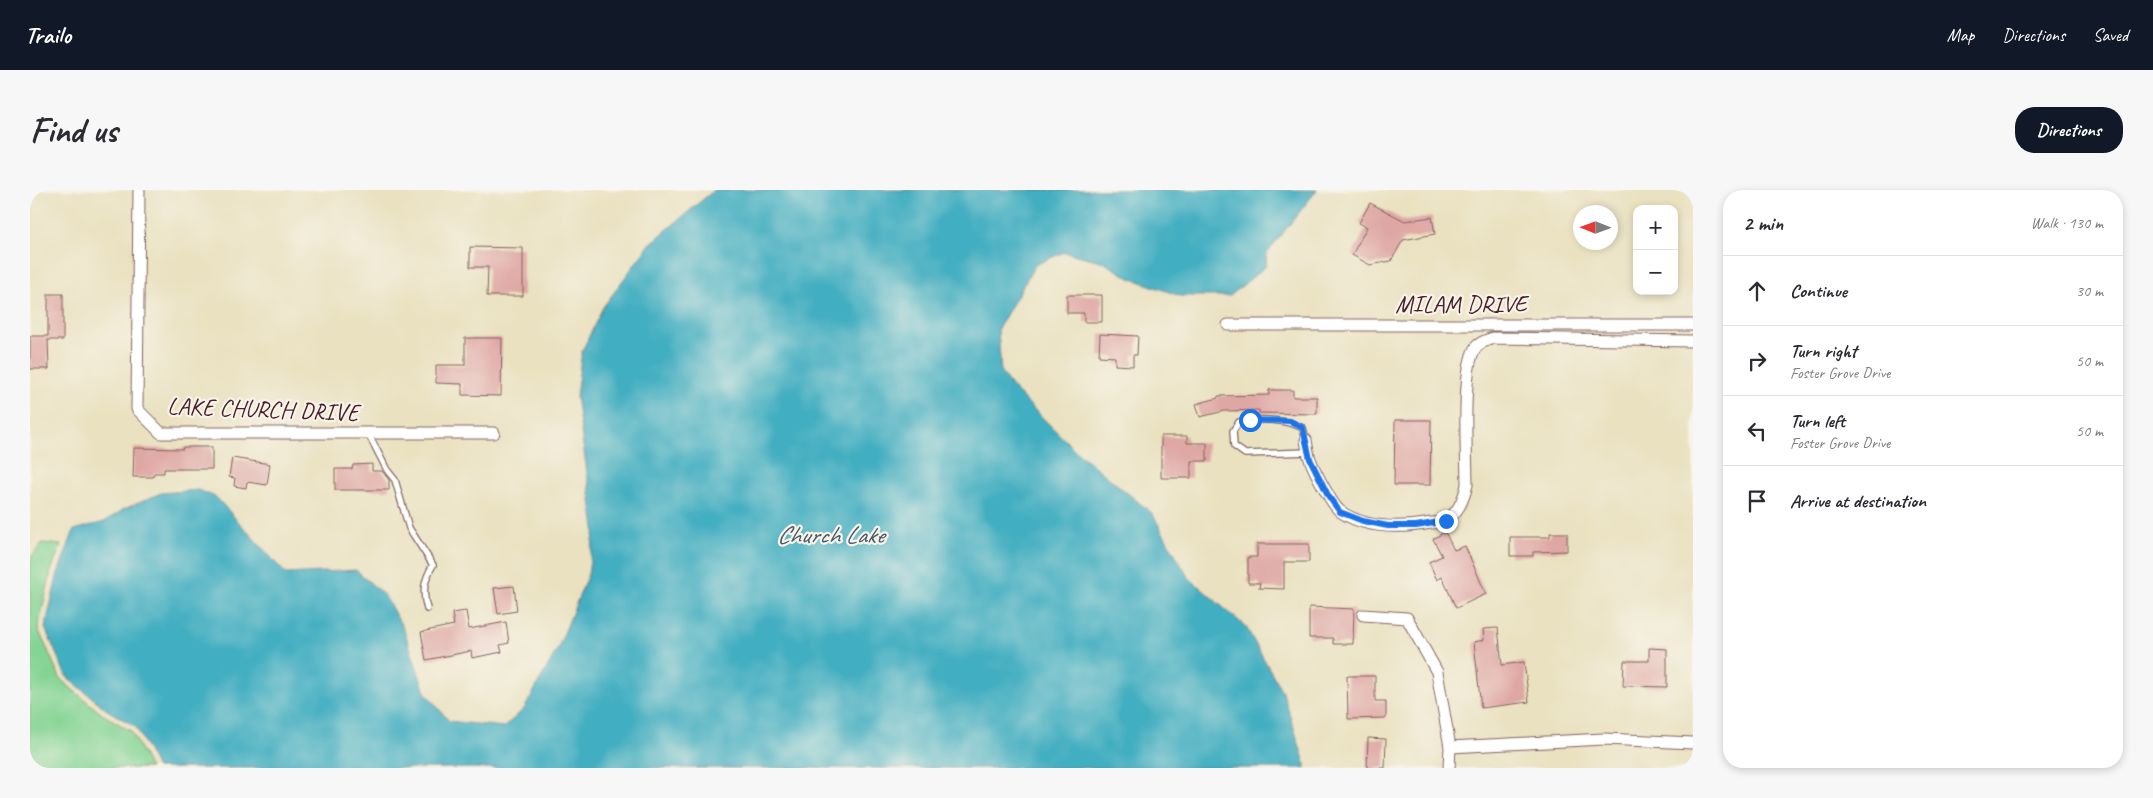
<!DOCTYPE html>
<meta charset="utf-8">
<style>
body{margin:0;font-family:Caveat,sans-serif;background:#f7f7f7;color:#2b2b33}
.controls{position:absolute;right:15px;top:15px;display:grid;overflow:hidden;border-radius:10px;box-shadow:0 2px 8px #0003}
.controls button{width:45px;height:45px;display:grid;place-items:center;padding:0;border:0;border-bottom:1px solid #e1e1e2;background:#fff;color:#2b2b33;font:25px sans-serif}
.compass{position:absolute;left:1543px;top:15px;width:45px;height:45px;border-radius:50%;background:#fff;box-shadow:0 2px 8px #0003;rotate:271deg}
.stop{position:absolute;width:15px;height:15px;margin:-11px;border:4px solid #1a73e8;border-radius:50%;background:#fff}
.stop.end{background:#1a73e8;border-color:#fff;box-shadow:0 1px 5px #0008}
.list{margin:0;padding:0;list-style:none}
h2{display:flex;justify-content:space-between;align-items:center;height:65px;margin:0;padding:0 20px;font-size:21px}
h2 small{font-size:16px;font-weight:400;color:#7c7c81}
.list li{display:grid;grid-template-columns:32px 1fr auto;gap:15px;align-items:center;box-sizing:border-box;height:70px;padding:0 20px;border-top:1px solid #e1e1e2}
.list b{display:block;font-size:19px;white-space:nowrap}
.list p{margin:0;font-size:16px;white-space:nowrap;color:#7c7c81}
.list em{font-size:16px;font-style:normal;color:#7c7c81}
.icon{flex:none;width:28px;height:28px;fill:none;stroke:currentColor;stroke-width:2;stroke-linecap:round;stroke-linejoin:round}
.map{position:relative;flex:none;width:1663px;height:578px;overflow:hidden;border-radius:20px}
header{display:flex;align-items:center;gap:30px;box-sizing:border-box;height:70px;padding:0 25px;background:#111827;color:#fff}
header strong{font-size:24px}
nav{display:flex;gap:28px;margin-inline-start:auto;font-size:18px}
.intro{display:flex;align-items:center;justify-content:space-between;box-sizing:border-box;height:120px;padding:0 30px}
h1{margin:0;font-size:35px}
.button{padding:12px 22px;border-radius:20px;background:#111827;color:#fff;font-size:18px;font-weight:700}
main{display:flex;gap:30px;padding:0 30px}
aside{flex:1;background:#fff;border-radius:20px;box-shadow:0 2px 8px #0003}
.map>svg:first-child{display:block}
.green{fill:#84d494;stroke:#677a60}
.water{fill:#43aec1;stroke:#466676}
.building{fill:#dfa7a4}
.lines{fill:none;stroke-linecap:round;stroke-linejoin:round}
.lane-casing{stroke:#82635f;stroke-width:8}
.street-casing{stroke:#82635f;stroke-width:13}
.lane{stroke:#fff;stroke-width:5.5}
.street{stroke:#fff;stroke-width:11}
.route{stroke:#1a73e8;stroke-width:6}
.labels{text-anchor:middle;stroke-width:4.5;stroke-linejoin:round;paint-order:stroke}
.street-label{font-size:24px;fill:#4a1f2b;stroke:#f7f3e8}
.water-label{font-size:25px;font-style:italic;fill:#475867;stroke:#f7f3e8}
</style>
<header>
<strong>Trailo</strong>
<nav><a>Map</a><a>Directions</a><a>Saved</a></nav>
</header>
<div class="intro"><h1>Find us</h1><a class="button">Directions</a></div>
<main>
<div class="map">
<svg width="1663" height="578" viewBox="0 0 1663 578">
<rect width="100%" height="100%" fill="#f7f3e8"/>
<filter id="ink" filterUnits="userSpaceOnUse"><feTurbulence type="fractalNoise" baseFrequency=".02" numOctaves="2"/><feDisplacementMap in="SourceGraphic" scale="10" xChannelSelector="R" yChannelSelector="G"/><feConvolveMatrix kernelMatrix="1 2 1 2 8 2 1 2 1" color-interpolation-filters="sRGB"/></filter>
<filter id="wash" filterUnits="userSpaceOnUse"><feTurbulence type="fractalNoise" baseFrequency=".0096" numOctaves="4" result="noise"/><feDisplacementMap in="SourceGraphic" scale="20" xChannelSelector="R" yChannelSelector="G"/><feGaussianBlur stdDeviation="1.12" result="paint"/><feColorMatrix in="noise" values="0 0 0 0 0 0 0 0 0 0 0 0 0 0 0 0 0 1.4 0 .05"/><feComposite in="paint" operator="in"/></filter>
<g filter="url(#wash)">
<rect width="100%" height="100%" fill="#eae1c0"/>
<path class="green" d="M12,353l19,2 -10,26 -13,58 23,51 41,34 29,17 19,37h-120v-209z"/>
<path class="water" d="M684,0h603l-50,63 -1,13 -36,30h-50l-50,-18 -29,-17 -37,-9 -29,13 -37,64 3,43 11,15 65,65 75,61 36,64 58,50 37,66 22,70v5h-1148l-21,-41 -29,-17 -41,-34 -21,-48 13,-55 16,-43 30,-8 20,-13 37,-16 37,-3 18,7 70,77 70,-4 29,26 19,34 21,62 24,29 55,6 20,-18 34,-61 30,-74 7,-46 -19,-132 6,-45 21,-44 46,-62z"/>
<g id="blocks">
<path class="building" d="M1340,13l35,18 27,-4 3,17 -32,6 -12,21 -21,4 -18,-10 15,-28 -8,-4z
M440,57l53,1v48h-36l1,-29h-18z
M18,104h15v46h-15l1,29h-19v-33h18z
M1037,105h35v27h-18v-9h-17z
M1070,144l38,2 -1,19h-4v11l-18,-1v-8l-16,-1z
M435,148h37l-1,58 -39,-1v-11l-26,-1v-18h29z
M1239,200h24v7h24v17l-58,-1v-3l-35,1 -24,6 -4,-13 22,-6v-2l51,-1z
M1365,230h36l-1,65h-36z
M1131,246h26v7h20v18h-16v17h-30z
M153,257h29v22h-48v4h-10l-1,4h-20l1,-29 49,1z
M202,268l38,6 -3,21 -20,-3 -1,6 -12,-2 1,-8 -6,-1z
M342,274v7h10l7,9v10h-54v-21h17l1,-4z
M1415,342l9,18 11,-4 21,48 -30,14 -14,-31 -5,3 -8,-18 13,-6 -9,-17z
M1520,343h17v18l-34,1v4h-23v-19h40z
M1227,354h52v18h-25v27l-25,-1 1,-5h-12v-26h9z
M484,396l3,25 -19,3 -4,-26z
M1279,417l45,2 -1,35h-20v-6h-24z
M436,421l3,18 37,-7 3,21 -9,2 2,7 -30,6 -1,-7 -45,9 -5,-28 33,-7 -2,-12z
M1468,438l4,37 22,-3 5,40 -48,6 -7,-66 10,-2 -1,-11z
M1619,458l18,1v38l-44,-1 1,-25h25z
M1317,486h28v25h11v17l-38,1z
M1338,548l18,1 -1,29h-18z"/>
</g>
</g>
<g filter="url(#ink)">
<use href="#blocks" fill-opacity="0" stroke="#82635f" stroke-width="1"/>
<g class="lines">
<defs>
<path id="lane" d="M338,243l19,37 8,10 14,48 24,37c-9,15 -11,27 -6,44
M1276,250l-3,-12c-19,-9 -43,-10 -64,-6l-6,9 1,15 11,8 64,-2"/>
<path id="street" d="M109,0l-2,219 24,24h333
M1198,135h465
M1276,250c1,6 2,14 4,19 4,11 23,48 31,53 26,17 62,16 90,11 5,0 11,0 15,-3 13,-7 18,-22 21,-35 0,-27 -6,-119 9,-138 4,-5 11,-7 17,-9l200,3
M1333,425l44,3 30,54 13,75 -1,21
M1420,557l154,-8 89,4"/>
</defs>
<use href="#lane" class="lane-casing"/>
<use href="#street" class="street-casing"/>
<use href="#lane" class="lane"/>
<use href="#street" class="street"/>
</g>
</g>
<g class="lines" filter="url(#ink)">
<path class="route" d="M1220,230l40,1 13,7 7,31 19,38 11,15 23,9 25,5h28l30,-5"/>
</g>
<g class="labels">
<g class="street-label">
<text x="1431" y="122">MILAM DRIVE</text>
<text transform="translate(233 219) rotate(2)" y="8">LAKE CHURCH DRIVE</text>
</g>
<g class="water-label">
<text x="800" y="353">Church Lake</text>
</g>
</g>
</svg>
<div class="controls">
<button>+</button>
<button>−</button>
</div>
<svg class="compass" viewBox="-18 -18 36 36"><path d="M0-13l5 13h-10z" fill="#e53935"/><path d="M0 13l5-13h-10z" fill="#7c7c81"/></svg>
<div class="stop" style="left:1220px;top:230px"></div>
<div class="stop end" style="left:1416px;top:331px"></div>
</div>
<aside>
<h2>2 min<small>Walk · 130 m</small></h2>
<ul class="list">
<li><svg class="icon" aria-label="ahead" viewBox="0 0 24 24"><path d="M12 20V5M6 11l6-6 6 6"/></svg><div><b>Continue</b></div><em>30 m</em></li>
<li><svg class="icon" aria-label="right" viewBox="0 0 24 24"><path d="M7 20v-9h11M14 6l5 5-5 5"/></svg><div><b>Turn right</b><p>Foster Grove Drive</p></div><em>50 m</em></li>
<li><svg class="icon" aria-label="left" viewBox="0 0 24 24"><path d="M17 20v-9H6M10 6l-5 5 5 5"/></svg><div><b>Turn left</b><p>Foster Grove Drive</p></div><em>50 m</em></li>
<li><svg class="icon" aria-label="arrive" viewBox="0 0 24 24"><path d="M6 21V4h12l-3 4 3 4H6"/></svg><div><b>Arrive at destination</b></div></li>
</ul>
</aside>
</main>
